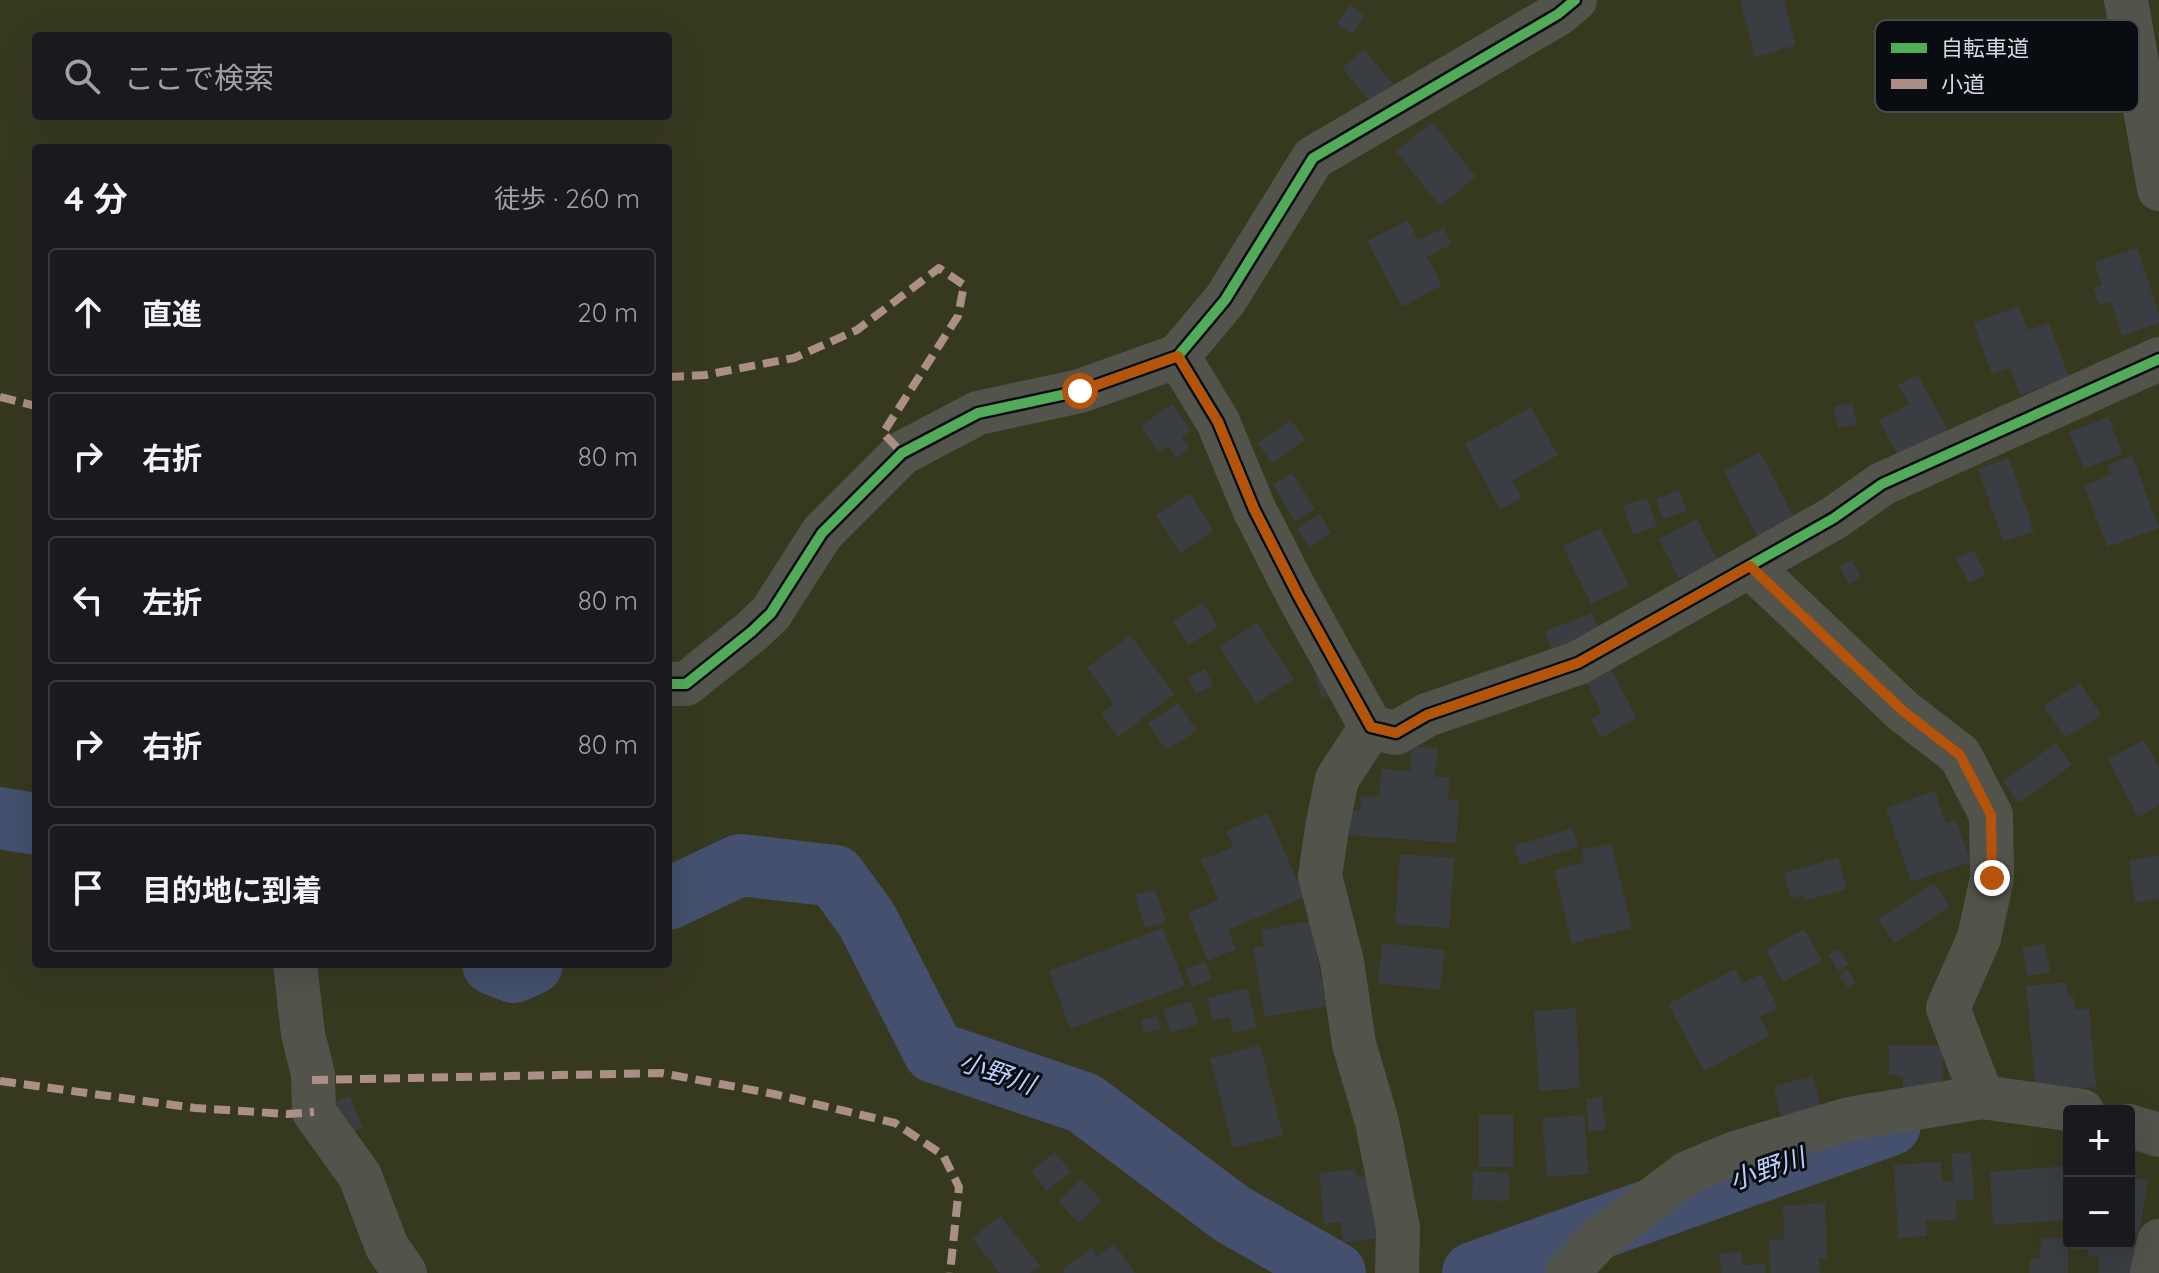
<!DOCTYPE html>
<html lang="ja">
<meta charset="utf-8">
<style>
body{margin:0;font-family:Quicksand,"Noto Sans JP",sans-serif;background:#222329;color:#f1f3f6}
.controls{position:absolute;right:24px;bottom:24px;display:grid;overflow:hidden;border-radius:8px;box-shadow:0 8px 32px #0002}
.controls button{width:72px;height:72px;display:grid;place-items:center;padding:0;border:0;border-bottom:2px solid #37383e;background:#191a20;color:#f1f3f6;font:40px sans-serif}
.stop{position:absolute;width:24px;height:24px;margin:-18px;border:6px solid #b45309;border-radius:50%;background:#fff}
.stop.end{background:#b45309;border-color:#fff;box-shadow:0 2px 8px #0008}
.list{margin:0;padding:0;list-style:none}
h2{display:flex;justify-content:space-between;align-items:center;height:104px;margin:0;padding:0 32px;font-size:34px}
h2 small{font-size:26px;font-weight:400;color:#9fa1a5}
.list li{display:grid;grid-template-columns:52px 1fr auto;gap:24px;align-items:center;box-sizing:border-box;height:128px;margin:0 16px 16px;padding:0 16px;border:2px solid #37383e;border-radius:8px}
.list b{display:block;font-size:30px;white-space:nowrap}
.list em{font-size:26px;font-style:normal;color:#9fa1a5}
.icon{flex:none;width:44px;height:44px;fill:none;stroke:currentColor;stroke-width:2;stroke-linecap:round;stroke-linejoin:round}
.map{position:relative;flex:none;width:2159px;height:1273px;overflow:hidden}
.search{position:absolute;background:#191a20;box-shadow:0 8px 32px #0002;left:32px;top:32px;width:640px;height:88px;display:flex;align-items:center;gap:20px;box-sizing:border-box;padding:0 28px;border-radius:8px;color:#9fa1a5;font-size:30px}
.panel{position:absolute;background:#191a20;box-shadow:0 8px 32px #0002;left:32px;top:144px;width:640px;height:824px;border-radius:8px}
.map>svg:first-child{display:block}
.green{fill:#37391f;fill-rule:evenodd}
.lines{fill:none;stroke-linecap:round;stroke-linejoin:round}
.river{stroke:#44506d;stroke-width:62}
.building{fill:#3a3d42}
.minor{stroke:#52534b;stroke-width:44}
.quiet{stroke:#ac8f84;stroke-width:8;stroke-dasharray:16 8;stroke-linecap:butt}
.cycleway-casing{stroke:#090c11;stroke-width:15}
.cycleway{stroke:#51ab58;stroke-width:10}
.route{stroke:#b45309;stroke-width:10}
.labels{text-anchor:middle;stroke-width:6;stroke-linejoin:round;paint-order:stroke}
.water-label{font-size:26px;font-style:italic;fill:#bacefc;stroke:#090c11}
.key{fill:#090c11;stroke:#464a4f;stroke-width:2}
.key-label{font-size:22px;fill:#d5d9e1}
</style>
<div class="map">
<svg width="2159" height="1273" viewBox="0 0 2159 1273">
<rect width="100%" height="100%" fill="#21232a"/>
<path class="green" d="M0,0h2159v1273h-2159zM36,36h632v80h-632zM36,148h632v816h-632zM2069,1111h60v132h-60z"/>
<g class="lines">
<path class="river" d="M0,818l36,6
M668,899l72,-34 95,11 32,44 67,132 150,51 148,111 103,59
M493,964l21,8 18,-8
M1473,1273l417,-148"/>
</g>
<path class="building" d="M1740,0h44l12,45 -41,12z
M1350,5l15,10 -12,19 -16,-10z
M1364,49l30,36 -22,19 -30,-36z
M1432,122l44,55 -36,29 -44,-55z
M1408,220l10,20 26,-12 8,16 -25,13 15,28 -40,22 -35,-66z
M2137,248l22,66v9l-37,13 -11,-34 -12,3 -6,-17 9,-3 -8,-23z
M2019,306l9,24 21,-7 20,54 -49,18 -10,-27 -18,6 -19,-51z
M1918,375l32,59 -49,27 -22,-41 30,-16 -11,-19z
M1852,402l5,22 -19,4 -5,-21z
M1172,404l19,26 -10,7 9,11 -13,10 -9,-12 -9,6 -18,-26z
M1531,407l27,48 -46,26 10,17 -22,12 -35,-66z
M2108,417l15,37 -39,15 -15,-37z
M1291,420l14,20 -33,24 -14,-21z
M1760,452l34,66 -36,19 -34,-66z
M2132,455l27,73 -52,19 -23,-62 27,-10 -4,-10z
M2009,458l25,73 -31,11 -25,-73z
M1292,473l23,36 -20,12 -22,-36z
M1679,490l7,21 -23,8 -7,-20z
M1190,493l24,38 -34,22 -24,-38z
M1647,498l10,28 -24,9 -10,-29z
M1320,514l11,19 -22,14 -12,-18z
M1697,519l25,50 -31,16 -6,-10 -6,3 -20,-39z
M1601,528l28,58 -38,18 -28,-58z
M1973,550l13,24 -17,9 -13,-24z
M1852,560l9,17 -12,7 -10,-18z
M1203,603l15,24 -30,18 -15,-24z
M1592,613l11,28 -48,18 -10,-28z
M1257,623l37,56 -38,25 -37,-57z
M1130,635l44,59 -56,43 -17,-23 13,-10 -27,-36z
M1205,669l8,17 -17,8 -8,-17z
M1611,669l26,49 -36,20 -10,-19 11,-6 -15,-30z
M1326,672l8,21 -12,5 -8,-21z
M2080,683l21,32 -36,23 -21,-32z
M1178,703l19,28 -31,19 -18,-27z
M2144,740l15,28v38l-21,11 -30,-58z
M2056,743l16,22 -54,38 -15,-22z
M1412,746l26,2 -3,29 15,1 -2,22 11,1 -3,42 -109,-8 2,-24h11l1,-15 18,1 2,-28 29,2z
M1935,791l11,32 10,-3 14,42 -59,20 -25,-74z
M1268,813l36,84 -76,33 8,19 -28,12 -20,-48 31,-13 -18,-40 32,-13 -7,-16z
M1572,828l6,19 -58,18 -6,-19z
M1611,843l21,85 -60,15 -18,-73 31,-8 -4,-12z
M1400,854l54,4 -5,70 -54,-4z
M2159,855v44l-24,4 -6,-43z
M1838,857l9,32 -43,12 -1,-6 -12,3 -7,-25z
M1934,883l16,24 -56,36 -16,-24z
M1155,889l11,33 -21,6 -10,-33z
M1311,921l15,85 -61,11 -12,-69 11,-2 -3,-16z
M1163,928l22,58 -115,43 -21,-58z
M1804,929l18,32 -39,21 -17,-32z
M1382,943l63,7 -5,40 -62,-7z
M2045,943l5,29 -22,4 -6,-28z
M1838,949l11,15 -10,7 -11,-16z
M1205,962l7,18 -20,7 -7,-18z
M1735,969l7,14 19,-9 17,34 -18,9 10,19 -66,35 -36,-67z
M1847,970l9,12 -8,6 -9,-12z
M2066,982l2,15 5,-1 2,14 14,-2 7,79 -60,6 -10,-107z
M1247,988l10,39 -24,6 -4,-16 -16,4 -6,-23z
M1191,1001l7,23 -27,9 -8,-23z
M1576,1008l4,80 -41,3 -5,-80z
M1157,1016l4,13 -17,4 -3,-12z
M1260,1045l23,90 -50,13 -23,-89z
M1889,1045l54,1 -1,48h-40l1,-18 -14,-1z
M1813,1076l11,44 -40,10 -10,-44z
M350,1096l13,32 -15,6 -13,-32z
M1602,1097l4,33 -17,2 -3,-33z
M1479,1115h34l1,52h-35z
M1584,1115l5,59 -42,3 -5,-59z
M1055,1152l16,20 -25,19 -15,-20z
M1971,1152l3,48 -18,1 1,19 -31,1 1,15 -29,2 -4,-73 47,-3 1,20h11l-1,-28z
M2067,1166l2,54 -76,5 -3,-53z
M1356,1169l1,8 17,-2 6,63 -37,4 -2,-20 -17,2 -5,-51z
M1473,1171l36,2v28l-37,-1z
M2129,1177l19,3 -9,53 -10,-2z
M1081,1179l21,22 -23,22 -21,-22z
M1825,1203l2,55h-8l1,15h-50l-1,-33 15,-1 -1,-33z
M1000,1216l40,50 -10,7h-30l-28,-35z
M2041,1238h27v35h-38v-14h10z
M2089,1243l48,2 -2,28h-37l1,-16 -11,-1z
M1114,1244l21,29h-71l-2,-3 30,-22 5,8z
M1742,1252v13l23,-1v9h-44l-1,-20z"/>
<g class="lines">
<path class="minor" d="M2126,0l33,189
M1178,356l40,66 36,87 44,86 73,132 25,6 31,-18 151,-52 256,-145 48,-34 277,-125
M1750,566l153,145 57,44 31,60 1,63 -13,60 -31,70 34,89
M668,684h18l65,-52 20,-19 51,-80 80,-80 76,-40 102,-22 98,-35 47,-56 88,-142 245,-144 17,-14
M1371,727l-34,52 -10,49 -7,48 22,86 12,82 23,78 21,106 -1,45
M295,964l8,70 10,40 1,38 46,64 27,71 18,26
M2129,1126l30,9
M1567,1273l31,-33 89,-67 48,-20 114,-34 133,-22 100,14
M2152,1273l7,-32"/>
<path class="quiet" d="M668,377l37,-2 89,-17 63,-28 82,-62 25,17 -6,31 -75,117 19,20
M0,397l36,9
M312,1080l349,-7 113,21 121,29 48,32 16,32 -9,86
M0,1081l195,27 92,6 27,-2"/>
<defs>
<path id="cycleway" d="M1178,356l40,66 36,87 44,86 73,132 25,6 31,-18 151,-52 256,-145 48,-34 277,-125
M668,684h18l65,-52 20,-19 51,-80 80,-80 76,-40 102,-22 98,-35 47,-56 88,-142 245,-144 17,-14"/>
</defs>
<use href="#cycleway" class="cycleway-casing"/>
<use href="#cycleway" class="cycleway"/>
</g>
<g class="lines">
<path class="route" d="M1080,391l98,-35 40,66 36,87 44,86 73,132 25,6 31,-18 151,-52 172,-97 153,145 57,44 31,60 1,63"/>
</g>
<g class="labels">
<g class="water-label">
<text transform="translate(997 1073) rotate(19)" y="9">小野川</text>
<text transform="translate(1767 1169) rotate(-19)" y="9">小野川</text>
</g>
</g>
<rect x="1875" y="20" width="264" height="92" rx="12" class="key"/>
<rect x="1891" y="43" width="36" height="10" fill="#51ab58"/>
<rect x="1891" y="79" width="36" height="10" fill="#ac8f84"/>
<g class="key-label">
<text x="1941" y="56">自転車道</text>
<text x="1941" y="92">小道</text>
</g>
</svg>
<div class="controls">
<button>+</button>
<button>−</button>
</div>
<div class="stop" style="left:1080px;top:391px"></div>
<div class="stop end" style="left:1992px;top:878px"></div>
<div class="search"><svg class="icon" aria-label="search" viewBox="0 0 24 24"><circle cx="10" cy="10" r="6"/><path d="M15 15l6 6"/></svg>ここで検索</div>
<section class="panel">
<h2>4 分<small>徒歩 · 260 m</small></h2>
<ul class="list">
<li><svg class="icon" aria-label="ahead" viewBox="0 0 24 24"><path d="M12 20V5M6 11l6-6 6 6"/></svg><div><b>直進</b></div><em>20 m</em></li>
<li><svg class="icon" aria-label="right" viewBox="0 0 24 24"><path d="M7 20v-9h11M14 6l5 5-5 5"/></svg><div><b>右折</b></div><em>80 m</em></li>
<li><svg class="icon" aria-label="left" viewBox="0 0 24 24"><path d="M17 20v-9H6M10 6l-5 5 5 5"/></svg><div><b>左折</b></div><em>80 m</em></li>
<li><svg class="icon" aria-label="right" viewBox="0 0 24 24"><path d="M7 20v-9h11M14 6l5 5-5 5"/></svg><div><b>右折</b></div><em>80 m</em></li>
<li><svg class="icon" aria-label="arrive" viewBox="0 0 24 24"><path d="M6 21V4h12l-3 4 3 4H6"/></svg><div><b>目的地に到着</b></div></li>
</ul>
</section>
</div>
